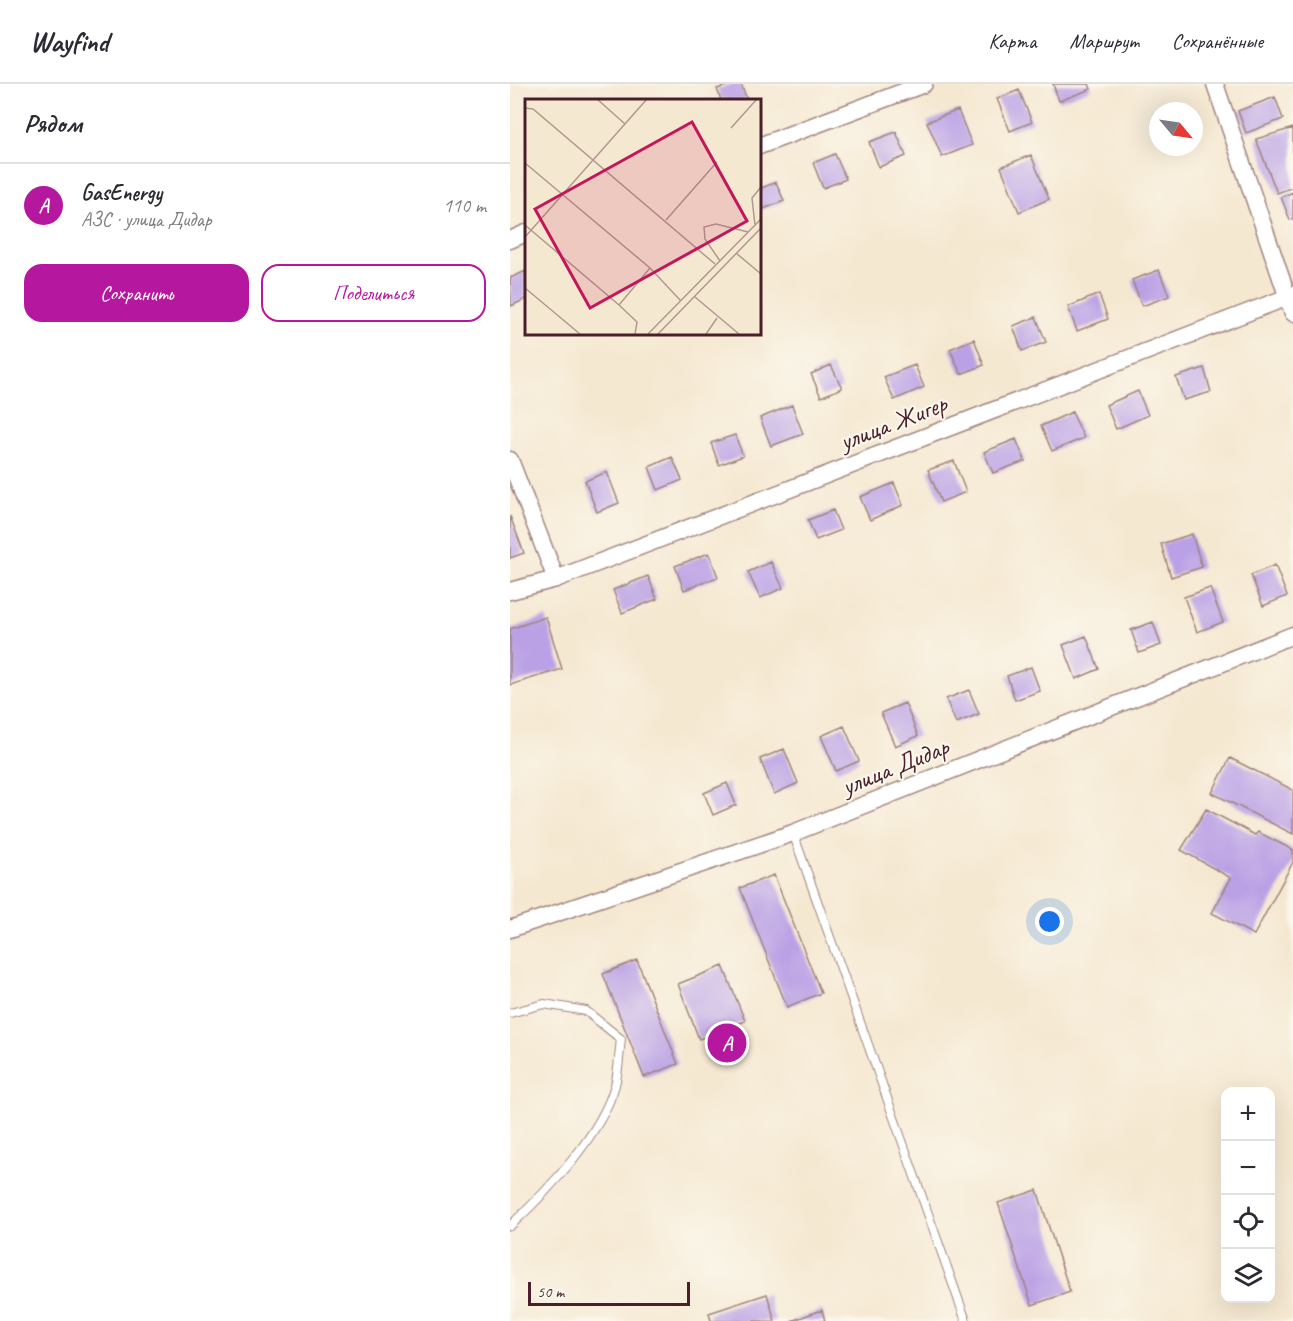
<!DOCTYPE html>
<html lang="ru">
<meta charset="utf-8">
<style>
body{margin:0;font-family:Caveat,sans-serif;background:#f2f2f3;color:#2b2b33}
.controls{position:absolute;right:18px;bottom:18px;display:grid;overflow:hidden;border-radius:12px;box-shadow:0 6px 24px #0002}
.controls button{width:54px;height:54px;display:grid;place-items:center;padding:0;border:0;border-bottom:2px solid #e1e1e2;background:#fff;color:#2b2b33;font:30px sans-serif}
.compass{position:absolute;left:639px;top:18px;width:54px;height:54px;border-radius:50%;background:#fff;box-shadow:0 6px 24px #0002;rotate:119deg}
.scale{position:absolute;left:18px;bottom:15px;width:162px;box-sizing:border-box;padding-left:6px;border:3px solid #4a1f2b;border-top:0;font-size:16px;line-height:21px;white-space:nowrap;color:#4a1f2b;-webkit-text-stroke:4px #fbf7ec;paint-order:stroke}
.you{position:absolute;left:540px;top:838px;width:21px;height:21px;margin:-15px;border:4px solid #fff;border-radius:50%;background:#1a73e8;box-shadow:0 0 0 9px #1a73e833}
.badge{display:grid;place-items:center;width:39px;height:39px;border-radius:50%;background:#b5179e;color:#fff;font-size:20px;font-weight:700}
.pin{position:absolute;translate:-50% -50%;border:3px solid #fff;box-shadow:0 2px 6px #0006}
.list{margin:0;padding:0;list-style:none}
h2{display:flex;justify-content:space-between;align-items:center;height:78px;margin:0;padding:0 24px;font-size:26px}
h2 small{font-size:20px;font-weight:400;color:#7c7c81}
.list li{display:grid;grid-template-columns:39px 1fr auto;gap:18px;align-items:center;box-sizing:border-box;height:84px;padding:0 24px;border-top:2px solid #e1e1e2}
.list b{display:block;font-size:22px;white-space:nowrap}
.list p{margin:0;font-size:20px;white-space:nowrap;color:#7c7c81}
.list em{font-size:20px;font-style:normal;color:#7c7c81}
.actions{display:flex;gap:12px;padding:18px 24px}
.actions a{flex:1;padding:14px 0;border:2px solid #b5179e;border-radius:18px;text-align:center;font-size:21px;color:#b5179e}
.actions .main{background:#b5179e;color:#fff}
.icon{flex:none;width:33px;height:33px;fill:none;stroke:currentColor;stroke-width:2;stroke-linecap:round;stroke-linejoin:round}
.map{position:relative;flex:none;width:783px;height:1237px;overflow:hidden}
header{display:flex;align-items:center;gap:36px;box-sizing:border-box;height:84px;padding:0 30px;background:#fff;border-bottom:2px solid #e1e1e2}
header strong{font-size:28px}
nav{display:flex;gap:33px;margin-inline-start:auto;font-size:21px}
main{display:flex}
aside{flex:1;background:#fff}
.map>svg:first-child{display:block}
.building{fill:#baa0e5}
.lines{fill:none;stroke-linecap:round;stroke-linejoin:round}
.lane-casing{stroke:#a0847e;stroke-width:10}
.street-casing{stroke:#a0847e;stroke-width:19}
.lane{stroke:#fff;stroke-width:8}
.street{stroke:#fff;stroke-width:16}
.labels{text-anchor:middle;stroke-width:4.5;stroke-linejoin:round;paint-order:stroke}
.street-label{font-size:26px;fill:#4a1f2b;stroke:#fbf7ec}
.inset-road{fill:none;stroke:#b1988f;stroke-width:1.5}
.view{fill:#c2185b;fill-opacity:0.15;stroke:#c2185b;stroke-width:3}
.inset-edge{fill:none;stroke:#4a1f2b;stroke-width:3}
</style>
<header>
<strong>Wayfind</strong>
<nav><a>Карта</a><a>Маршрут</a><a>Сохранённые</a></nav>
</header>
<main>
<aside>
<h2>Рядом<small></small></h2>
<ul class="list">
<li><span class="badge">A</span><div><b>GasEnergy</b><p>АЗС · улица Дидар</p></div><em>110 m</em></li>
</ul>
<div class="actions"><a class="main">Сохранить</a><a>Поделиться</a></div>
</aside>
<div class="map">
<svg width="783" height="1237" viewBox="0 0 783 1237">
<rect width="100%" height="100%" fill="#fbf7ec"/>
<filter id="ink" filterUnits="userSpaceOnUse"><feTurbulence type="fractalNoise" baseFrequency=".0167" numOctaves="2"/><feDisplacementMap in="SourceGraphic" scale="12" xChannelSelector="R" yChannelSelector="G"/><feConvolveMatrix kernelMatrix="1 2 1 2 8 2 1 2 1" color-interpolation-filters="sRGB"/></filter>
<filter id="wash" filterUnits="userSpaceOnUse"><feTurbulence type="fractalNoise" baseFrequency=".008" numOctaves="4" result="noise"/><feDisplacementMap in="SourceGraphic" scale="24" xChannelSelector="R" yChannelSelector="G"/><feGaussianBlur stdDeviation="1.35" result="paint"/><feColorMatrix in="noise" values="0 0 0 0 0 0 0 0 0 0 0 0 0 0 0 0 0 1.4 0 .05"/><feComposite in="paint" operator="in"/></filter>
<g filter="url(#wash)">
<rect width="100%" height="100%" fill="#f5e8d1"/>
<g id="blocks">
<path class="building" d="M222,0h9l6,16h-26l-4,-11z
M543,0h36l2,5 -32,12z
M509,6l13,32 -22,9 -13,-32z
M765,13l8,22 -37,14 -8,-22z
M448,26l14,35 -30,12 -15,-35z
M783,44v59l-16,6 -21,-54z
M386,48l10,24 -27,11 -10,-25z
M325,70l11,25 -23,9 -10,-25z
M521,71l18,44 -30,13 -18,-45z
M266,98l8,19 -23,9 -2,-21z
M783,108v27l-3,1 -9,-23z
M649,186l10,26 -27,10 -10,-26z
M16,187v28l-15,7 -1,-28z
M589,210l9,25 -31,12 -9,-24z
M526,233l10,25 -24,9 -9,-25z
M464,255l10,26 -23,9 -11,-25z
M321,281l11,23 -21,9 -10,-23z
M405,281l9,22 -30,13 -10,-23z
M694,284l7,24 -27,8 -8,-23z
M628,307l10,24 -32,14 -10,-24z
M282,321l11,29 -32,12 -11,-28z
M562,328l12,26 -32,13 -11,-25z
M225,351l8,21 -24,9 -8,-22z
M506,355l9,22 -32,12 -9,-21z
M162,373l10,23 -24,10 -9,-23z
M444,377l12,31 -25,10 -13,-32z
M97,388l12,31 -22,9 -12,-31z
M384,399l9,22 -33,15 -10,-23z
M323,426l8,20 -25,10 -8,-20z
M0,432l14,37 -14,5z
M682,450l10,33 -31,10 -10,-33z
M199,469l9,24 -34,13 -9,-24z
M261,478l12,26 -23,10 -12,-26z
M765,481l12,31 -24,10 -12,-31z
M138,492l9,23 -35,14 -9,-23z
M700,504l13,34 -26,10 -13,-35z
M36,533l16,52 -52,16v-56z
M643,538l8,23 -22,8 -8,-23z
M576,552l13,33 -23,10 -13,-34z
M521,583l9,24 -25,9 -8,-24z
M459,606l10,24 -23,9 -10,-24z
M395,619l13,33 -23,10 -14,-33z
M334,642l15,35 -23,10 -15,-35z
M274,665l14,34 -24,11 -14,-35z
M720,674l63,32v44l-81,-41z
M217,699l9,22 -23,10 -9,-22z
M696,725l49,26 3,-3 35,18v12l-39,73 -42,-22 19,-35 -50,-28z
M264,791l47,118 -34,14 -47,-119z
M127,876l41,104 -34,13 -41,-103z
M213,882l22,55 -46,18 -21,-55z
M527,1106l33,102 -38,13 -34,-102z
M257,1210l8,27h-64l-2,-8z
M312,1226l3,11h-34z"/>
</g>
</g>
<g filter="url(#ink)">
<use href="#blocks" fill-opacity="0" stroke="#a0847e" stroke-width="1.5"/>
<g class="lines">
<defs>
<path id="lane" d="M283,749l173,488
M0,929l34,-9 42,7 35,28c-2,15 -2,31 -6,46 -14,50 -67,106 -105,141"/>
<path id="street" d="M705,0l78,229
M249,62l165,-62
M0,156l16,-7
M0,376l46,119
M0,507l46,-12 737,-284
M0,845l283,-96 500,-198"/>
</defs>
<use href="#lane" class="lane-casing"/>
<use href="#street" class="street-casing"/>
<use href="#lane" class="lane"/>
<use href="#street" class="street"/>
</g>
</g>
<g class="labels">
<g class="street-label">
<text transform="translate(383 338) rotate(-21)" y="9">улица Жигер</text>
<text transform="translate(385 682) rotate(-22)" y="9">улица Дидар</text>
</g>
</g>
<g transform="translate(15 15)">
<rect width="236" height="236" fill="#f5e8d1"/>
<path class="inset-road" d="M72,0l28,25M0,9l8,1 182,155M206,29l26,-29M0,64l125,105 31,33M141,121l51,-58M0,126l94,80 31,-37M230,126l-3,-27 9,-11M0,138l122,-138M211,154l25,21M195,162l-15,-22 -1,-12 12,-3 32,8M0,189l55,46M170,198l44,37M94,206l18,17 -2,12M123,235l113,-115M133,235l103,-106M181,235l11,-16"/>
<path class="view" d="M167,23l55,99 -157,87 -55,-99z"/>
<rect width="236" height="236" class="inset-edge"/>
</g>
</svg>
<div class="controls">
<button>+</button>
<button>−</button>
<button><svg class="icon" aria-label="locate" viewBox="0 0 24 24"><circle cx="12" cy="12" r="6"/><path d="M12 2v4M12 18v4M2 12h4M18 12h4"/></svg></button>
<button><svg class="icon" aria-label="layers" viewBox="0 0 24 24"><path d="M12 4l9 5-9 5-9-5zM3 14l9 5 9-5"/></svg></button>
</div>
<svg class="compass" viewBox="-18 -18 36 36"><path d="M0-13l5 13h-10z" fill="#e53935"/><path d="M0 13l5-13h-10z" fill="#7c7c81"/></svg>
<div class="scale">50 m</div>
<div class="you"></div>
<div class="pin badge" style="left:217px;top:959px">A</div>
</div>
</main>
